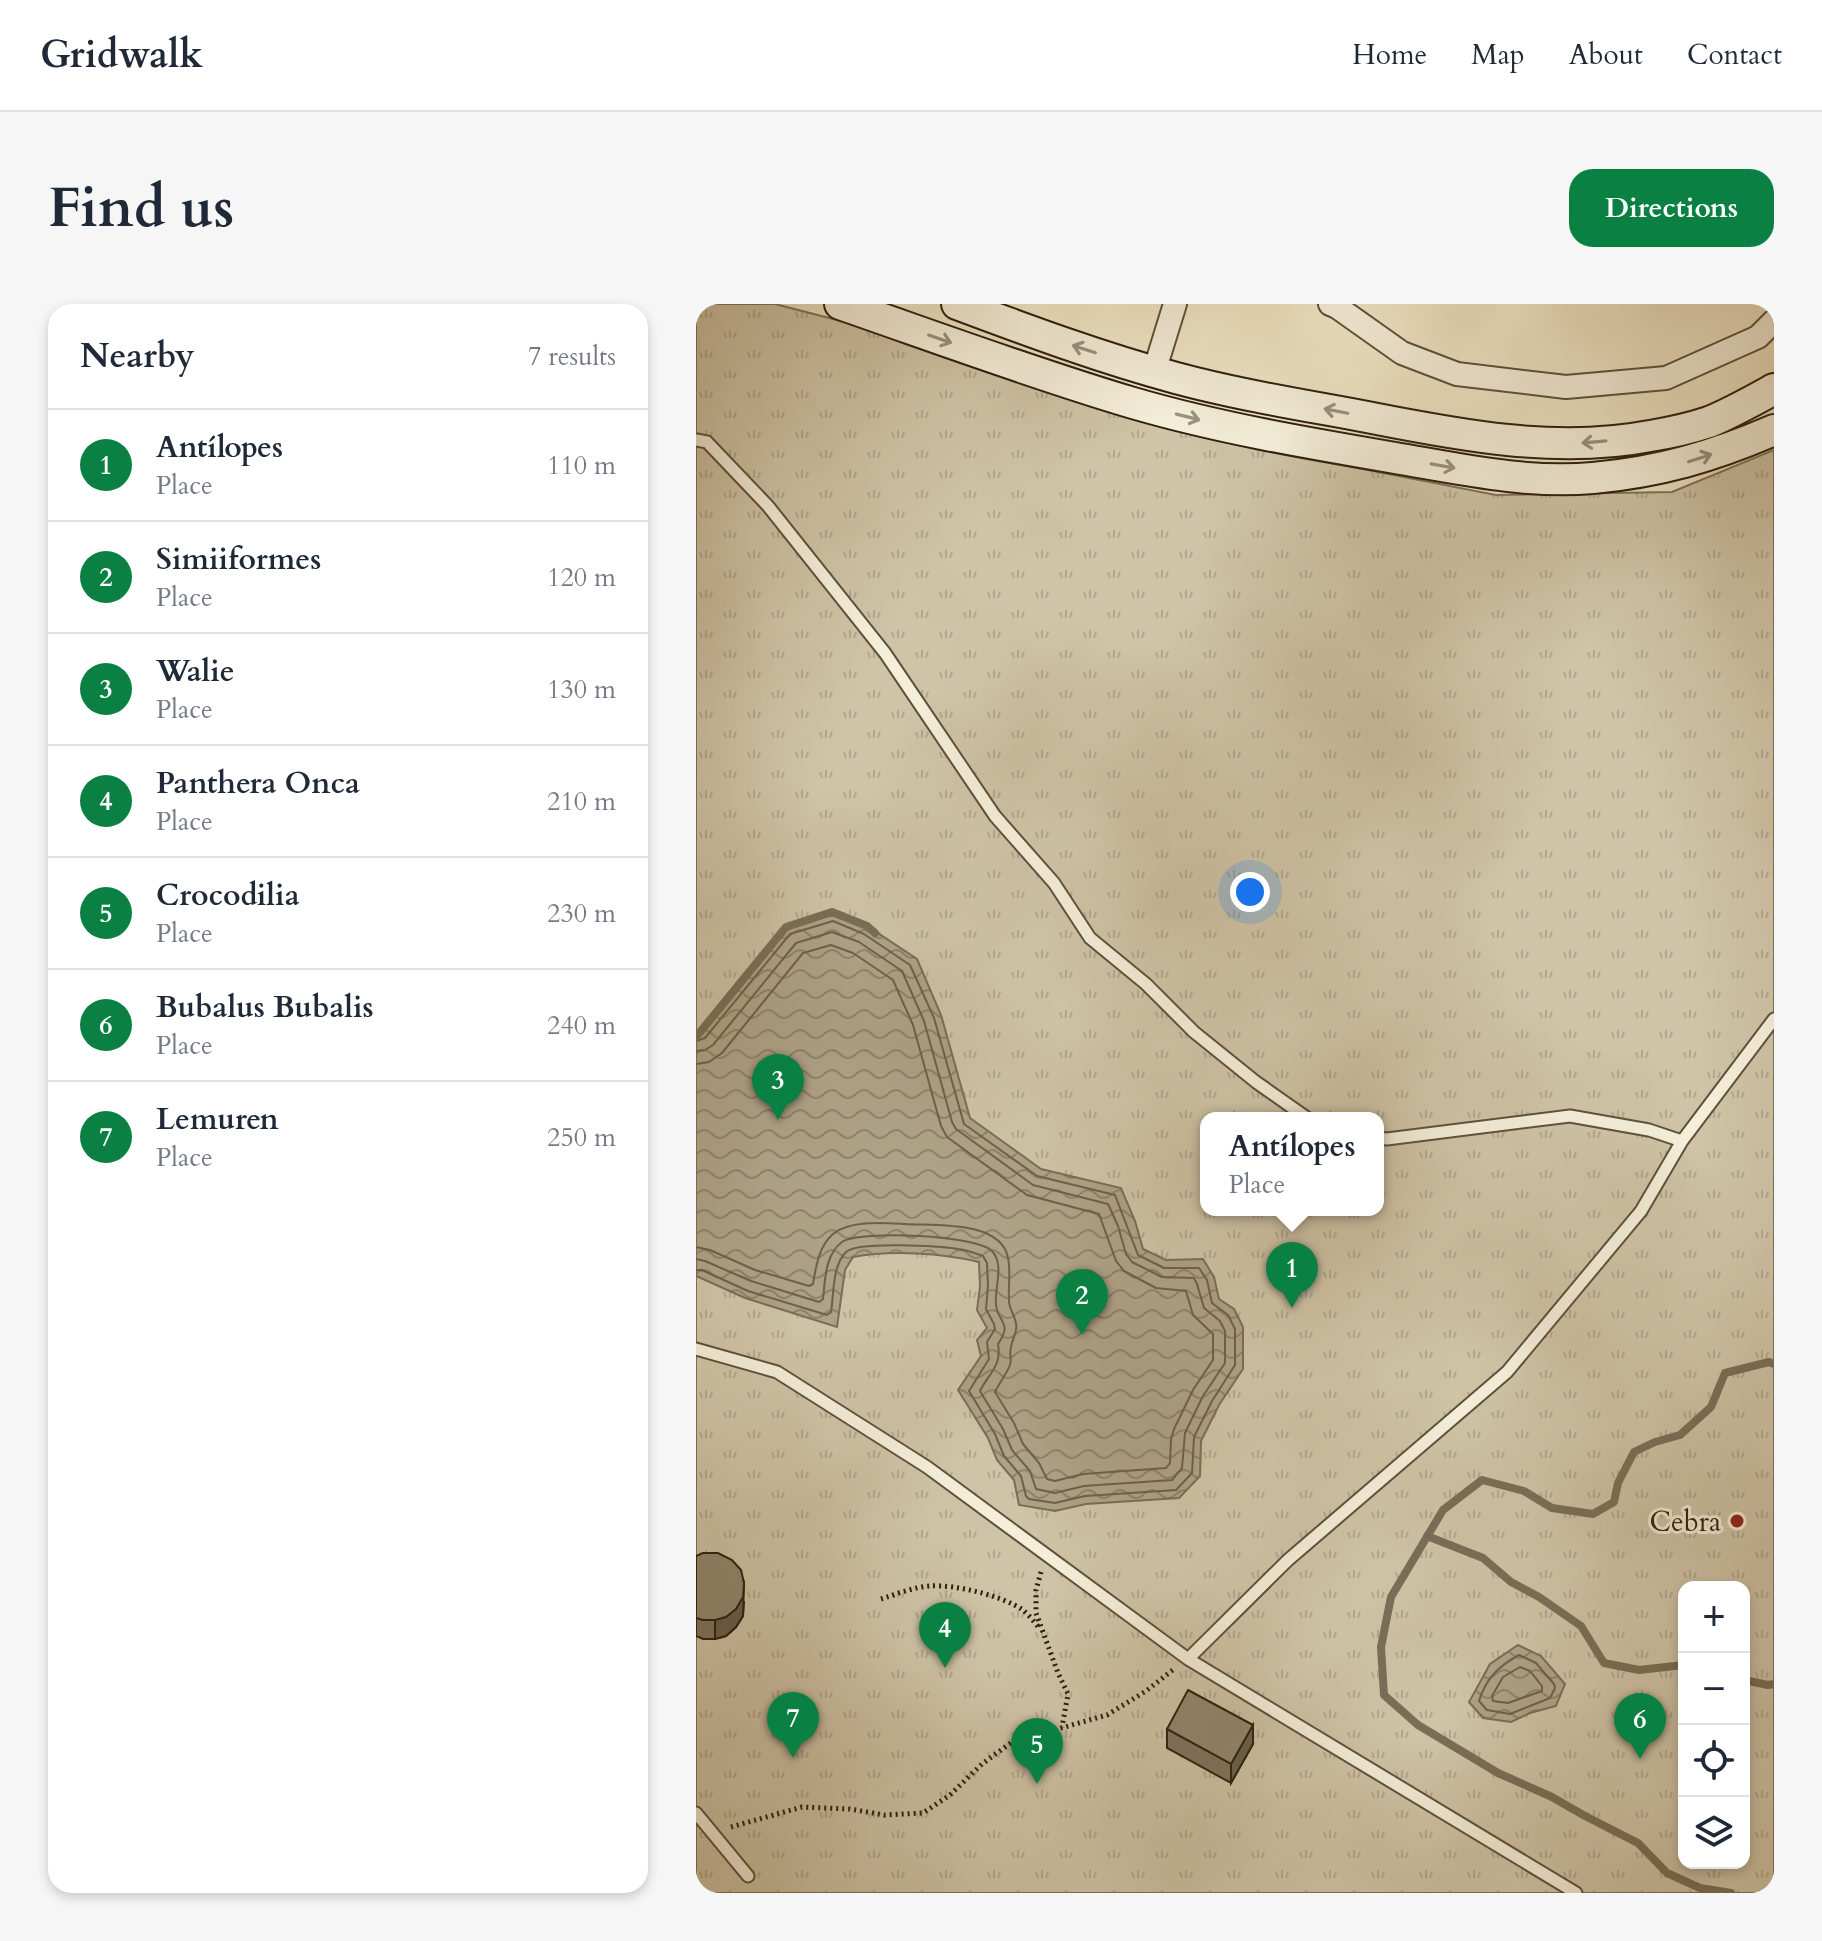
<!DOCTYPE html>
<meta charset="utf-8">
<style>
body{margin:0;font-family:Cardo,serif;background:#f6f6f7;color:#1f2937}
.controls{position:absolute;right:24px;bottom:24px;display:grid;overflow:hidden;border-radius:16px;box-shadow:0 4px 12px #0003}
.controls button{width:72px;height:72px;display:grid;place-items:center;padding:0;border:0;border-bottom:2px solid #e0e1e3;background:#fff;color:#1f2937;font:40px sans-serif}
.you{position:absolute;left:554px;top:588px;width:28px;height:28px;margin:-20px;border:6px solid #fff;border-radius:50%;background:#1a73e8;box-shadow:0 0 0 12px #1a73e833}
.badge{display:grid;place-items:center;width:52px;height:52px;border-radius:50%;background:#0b8043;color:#fff;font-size:26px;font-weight:700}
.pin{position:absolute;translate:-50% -66px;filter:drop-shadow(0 2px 4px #0008)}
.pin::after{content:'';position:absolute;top:42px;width:28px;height:24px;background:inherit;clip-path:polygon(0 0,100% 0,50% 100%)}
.popup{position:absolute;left:504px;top:808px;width:184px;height:104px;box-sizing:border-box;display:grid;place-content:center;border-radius:16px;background:#fff;filter:drop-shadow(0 2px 6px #0005);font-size:26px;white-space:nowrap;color:#747a83}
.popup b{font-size:30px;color:#1f2937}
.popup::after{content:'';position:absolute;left:50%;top:100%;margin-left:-16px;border:16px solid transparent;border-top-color:#fff}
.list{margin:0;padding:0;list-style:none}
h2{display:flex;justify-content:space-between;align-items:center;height:104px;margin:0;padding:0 32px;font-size:34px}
h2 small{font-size:26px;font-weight:400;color:#747a83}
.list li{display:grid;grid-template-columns:52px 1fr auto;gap:24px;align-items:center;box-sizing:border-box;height:112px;padding:0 32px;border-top:2px solid #e0e1e3}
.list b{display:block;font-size:30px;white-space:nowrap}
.list p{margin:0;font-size:26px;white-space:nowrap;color:#747a83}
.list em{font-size:26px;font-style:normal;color:#747a83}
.icon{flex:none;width:44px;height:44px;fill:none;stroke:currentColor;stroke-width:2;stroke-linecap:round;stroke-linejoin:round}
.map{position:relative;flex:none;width:1078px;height:1589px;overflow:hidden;border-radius:24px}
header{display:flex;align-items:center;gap:48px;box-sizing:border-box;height:112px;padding:0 40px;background:#fff;border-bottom:2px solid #e0e1e3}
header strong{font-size:38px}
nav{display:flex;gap:44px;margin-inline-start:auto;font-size:28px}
.intro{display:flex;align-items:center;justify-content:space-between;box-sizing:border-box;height:192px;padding:0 48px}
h1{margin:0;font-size:56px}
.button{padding:20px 36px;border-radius:24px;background:#0b8043;color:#fff;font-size:28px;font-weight:700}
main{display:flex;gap:48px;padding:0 48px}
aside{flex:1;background:#fff;border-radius:24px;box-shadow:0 4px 12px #0003}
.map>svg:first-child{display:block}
.grass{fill:url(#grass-tufts);stroke:#7e725a;stroke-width:2;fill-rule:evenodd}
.water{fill:url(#water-waves);stroke:#7a6e57;stroke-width:2}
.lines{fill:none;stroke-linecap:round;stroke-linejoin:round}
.shore{stroke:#6e604a;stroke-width:2}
.stream{stroke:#7a6e57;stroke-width:8}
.service-casing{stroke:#5e513c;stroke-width:15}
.minor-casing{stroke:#5e513c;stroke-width:26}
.secondary-casing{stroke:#2d1f0e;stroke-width:34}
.path{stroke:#2d1f0e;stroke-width:5;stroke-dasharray:2 4;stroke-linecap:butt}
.service{stroke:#f5efda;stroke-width:11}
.minor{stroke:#f5efda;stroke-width:22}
.secondary{stroke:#f5efda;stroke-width:30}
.wall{fill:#7e735f;stroke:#2d1f0e;stroke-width:2}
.shaded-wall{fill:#665e4d;stroke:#2d1f0e;stroke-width:2}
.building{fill:#92866e;stroke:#2d1f0e;stroke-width:2}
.oneway{stroke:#9b917e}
.poi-dot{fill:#8f2418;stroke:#f5efda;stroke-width:3}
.labels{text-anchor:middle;stroke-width:6;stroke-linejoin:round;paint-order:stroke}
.poi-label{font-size:28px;fill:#2d1f0e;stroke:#f5efda;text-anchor:end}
</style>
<header>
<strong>Gridwalk</strong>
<nav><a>Home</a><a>Map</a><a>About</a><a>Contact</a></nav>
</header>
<div class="intro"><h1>Find us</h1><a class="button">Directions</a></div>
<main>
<aside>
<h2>Nearby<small>7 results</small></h2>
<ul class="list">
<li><span class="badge">1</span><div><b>Antílopes</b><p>Place</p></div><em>110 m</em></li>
<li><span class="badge">2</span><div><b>Simiiformes</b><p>Place</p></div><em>120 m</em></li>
<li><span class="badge">3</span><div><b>Walie</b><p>Place</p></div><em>130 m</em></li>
<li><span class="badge">4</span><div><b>Panthera Onca</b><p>Place</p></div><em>210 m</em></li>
<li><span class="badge">5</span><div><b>Crocodilia</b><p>Place</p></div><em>230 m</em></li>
<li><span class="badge">6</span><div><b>Bubalus Bubalis</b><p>Place</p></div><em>240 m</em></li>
<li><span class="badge">7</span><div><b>Lemuren</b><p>Place</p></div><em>250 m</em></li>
</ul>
</aside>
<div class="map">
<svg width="1078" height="1589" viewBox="0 0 1078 1589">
<defs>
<pattern id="grass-tufts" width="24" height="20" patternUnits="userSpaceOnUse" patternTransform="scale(2)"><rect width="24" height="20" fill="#cfc4a7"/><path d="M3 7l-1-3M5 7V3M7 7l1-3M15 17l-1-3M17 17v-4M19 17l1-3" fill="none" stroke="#b2a88f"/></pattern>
<pattern id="water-waves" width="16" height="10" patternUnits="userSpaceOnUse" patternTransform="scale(2)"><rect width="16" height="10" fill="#aea287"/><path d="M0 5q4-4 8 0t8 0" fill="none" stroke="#8e836d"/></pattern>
</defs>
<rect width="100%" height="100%" fill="#f0e6c6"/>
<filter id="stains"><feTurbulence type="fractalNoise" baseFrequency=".0025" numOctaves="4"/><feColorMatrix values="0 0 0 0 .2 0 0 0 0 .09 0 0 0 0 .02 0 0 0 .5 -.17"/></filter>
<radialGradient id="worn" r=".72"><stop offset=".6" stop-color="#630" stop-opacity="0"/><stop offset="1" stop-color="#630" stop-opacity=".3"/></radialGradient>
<path class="grass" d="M0,0h79l124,32 315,104 282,55 176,-3 102,-42v1443h-1078zM510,814h172v92h-172zM988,1283h60v276h-60z"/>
<path class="water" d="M136,608l35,14 50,33 24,56 29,103 71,51 80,19 14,33 8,28 23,11 37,-1 11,18 5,22 15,10 9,18v42l-24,36 -18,36 -1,35 -21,22 -93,6 -31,7 -36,-6 -5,-25 -17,-20 -9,-22 -30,-48 23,-34 -4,-16 10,-12 -10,-18 3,-24 -1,-24c-37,-9 -89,-12 -126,-5l-8,13 -8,57 -92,-29 -49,-22v-239l90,-110z
M822,1341l23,11 24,28 -9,22 -26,7 -19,9 -28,-4 -14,-16 21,-38z"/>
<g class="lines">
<path class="shore" d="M0,737l9,-3 85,-104 43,-13 31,13 46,31 24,53 30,106 73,52 78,19 23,60 26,13h35l8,12 5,23 16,12 7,14v36l-23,36 -18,36 -2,36 -16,17 -91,6 -30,7 -26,-4 -3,-3 -5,-20 -17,-20 -9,-22 -26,-43 20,-32 -2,-17 8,-13 -1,-5 -8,-15 2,-23 -1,-23 -4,-7c-8,-3 -16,-6 -25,-7 -17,-3 -101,-8 -112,3 -14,14 -12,42 -15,60l-4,3 -79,-24 -46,-21h-6
M0,747l9,-1 8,-5 83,-102 36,-11 27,10 43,29 22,50 28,101 4,7 77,56 75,19 10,22 8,28 6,8 30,15 32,1 3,6 7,24 16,13 5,10v32l-22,33 -18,37 -3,35 -10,12 -88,6 -29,7 -19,-4 -6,-18 -18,-21 -9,-21 -23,-38c9,-18 22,-25 18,-47 15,-22 0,-21 -2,-39 -2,-17 9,-40 -4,-54 -14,-16 -132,-21 -150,-9 -17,12 -17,39 -19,57l-4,3 -68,-21 -46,-20 -9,-2
M0,760l13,-2 13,-9 81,-100 28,-8 22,8 40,27 20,45 28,101 6,11 80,58 72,19 17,47 8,10 32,17 30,3 7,24 20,19v26l-20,30 -19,39 -3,10 -1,24 -4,5 -83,6 -28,7 -8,-2 -8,-16 -16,-19 -9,-21 -19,-31c4,-9 11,-17 15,-27 2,-6 -1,-12 1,-18 1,-9 7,-14 5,-23 -1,-9 -7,-15 -7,-23 -1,-15 2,-29 -1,-43 -7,-38 -74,-32 -103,-34 -21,-1 -55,-4 -72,10 -14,12 -17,32 -20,50l-4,2 -54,-16 -45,-20 -14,-3
M823,1351l17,8 18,21 1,4 -5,10 -40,16 -23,-4 -8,-9c7,-23 20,-35 40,-46z
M824,1363l10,4 12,15v5l-34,12 -15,-2 -1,-5 11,-19z"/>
<path class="stream" d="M0,733l90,-110 46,-15 35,14 8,7
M731,1232l56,22 28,24 28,15 42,29 23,37 35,7 45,-5
M1048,1376l24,5 6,-1
M1035,1589l-31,-5 -33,-15 -29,-30 -53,-27 -33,-19 -54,-24 -80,-48 -34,-30 -3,-48 10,-50 52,-87 39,-30 42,11 28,17 41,6 21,-12 4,-19 16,-31 21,-10 25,-7 31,-28 14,-34 44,-11 5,2"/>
<defs>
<path id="service" d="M0,136l11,2 61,64 117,147 110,163 59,67 36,55 56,46 48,48 62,50 51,36
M682,834l9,1 183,-23 79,14 33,11
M0,1045l81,23 150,95 261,192 388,234
M492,1355l100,-99 219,-188 134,-161 41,-70 92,-122
M0,1509l52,63"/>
<path id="minor" d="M634,0l7,3 65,46 55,21 109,13 100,-9 92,-41 16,-16
M458,68l21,-68"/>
<path id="secondary" d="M144,0c98,34 195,70 293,99 86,25 174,40 262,55 65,11 132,26 198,20 67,-6 121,-22 181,-48
M261,0c72,27 145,54 219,74 63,17 127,27 191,39 91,18 190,37 283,19 19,-3 41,-8 59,-14 22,-9 45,-22 65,-33"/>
</defs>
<use href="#service" class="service-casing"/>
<use href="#minor" class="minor-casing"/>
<use href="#secondary" class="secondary-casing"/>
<path class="path" d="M345,1268l-5,18v23l22,60 10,21 -6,33
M185,1295c16,-5 33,-12 49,-13 24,-2 73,10 93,24 6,5 12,13 17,19
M35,1523l71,-20 48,2 34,6 39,-2 27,-18 32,-31 30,-22 95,-27 39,-24 28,-22"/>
<use href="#service" class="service"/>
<use href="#minor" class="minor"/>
<use href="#secondary" class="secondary"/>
</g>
<path class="wall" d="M0,1252l48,46 -1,14 -7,11 -10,9 -11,3h-12l-7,-3z
M471,1425l86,15 -22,39 -64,-35z"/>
<path class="shaded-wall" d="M48,1279l-1,33 -7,11 -10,9 -11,3v-19z
M557,1421v19l-22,39v-19z"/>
<path class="building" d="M7,1249h15l14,7 9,10 3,13 -1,14 -7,12 -10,8 -11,3h-12l-7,-2v-62z
M492,1386l65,35 -22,39 -64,-35z"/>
<defs><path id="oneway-shaft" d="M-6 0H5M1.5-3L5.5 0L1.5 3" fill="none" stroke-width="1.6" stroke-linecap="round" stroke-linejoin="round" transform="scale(2)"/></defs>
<g class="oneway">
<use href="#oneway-shaft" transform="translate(244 35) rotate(19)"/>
<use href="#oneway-shaft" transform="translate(388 45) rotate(-162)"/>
<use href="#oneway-shaft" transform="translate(640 107) rotate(-169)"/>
<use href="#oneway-shaft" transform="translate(492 113) rotate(14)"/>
<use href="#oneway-shaft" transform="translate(898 138) rotate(175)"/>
<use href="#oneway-shaft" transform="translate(1004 154) rotate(-18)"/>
<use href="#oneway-shaft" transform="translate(747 162) rotate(10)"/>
</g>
<circle class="poi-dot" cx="1041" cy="1217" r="8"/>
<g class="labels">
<g class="poi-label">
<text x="1025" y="1227">Cebra</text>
</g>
</g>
<rect width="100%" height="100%" filter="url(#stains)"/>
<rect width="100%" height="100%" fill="url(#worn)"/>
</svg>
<div class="controls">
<button>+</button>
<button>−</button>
<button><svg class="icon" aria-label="locate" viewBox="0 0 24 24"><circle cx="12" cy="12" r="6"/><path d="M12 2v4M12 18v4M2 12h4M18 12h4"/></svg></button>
<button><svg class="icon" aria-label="layers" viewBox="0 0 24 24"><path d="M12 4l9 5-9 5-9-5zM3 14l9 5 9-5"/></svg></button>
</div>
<div class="you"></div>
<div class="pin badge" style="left:596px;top:1004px">1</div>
<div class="popup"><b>Antílopes</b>Place</div>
<div class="pin badge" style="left:386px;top:1031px">2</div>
<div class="pin badge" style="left:82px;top:816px">3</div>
<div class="pin badge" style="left:249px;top:1364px">4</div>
<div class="pin badge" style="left:341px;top:1480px">5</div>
<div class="pin badge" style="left:944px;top:1455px">6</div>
<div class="pin badge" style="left:97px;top:1454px">7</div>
</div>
</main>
